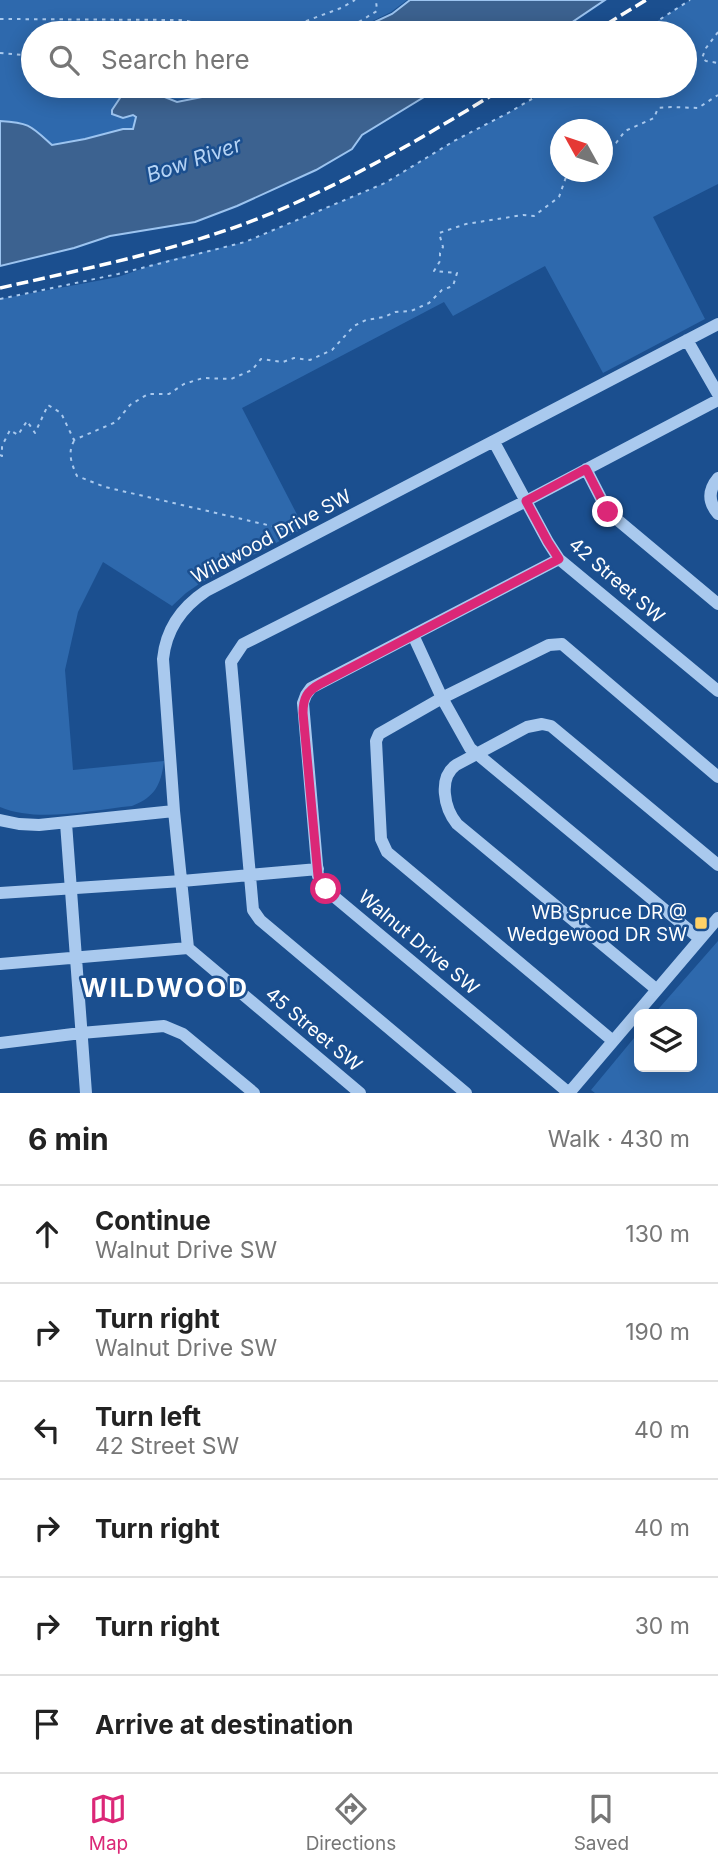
<!DOCTYPE html>
<meta charset="utf-8">
<style>
body{margin:0;font-family:Inter,sans-serif;background:#f2f2f2;color:#222}
.controls{position:absolute;right:21px;bottom:21px;display:grid;overflow:hidden;border-radius:10px;box-shadow:0 4px 18px #0003}
.controls button{width:63px;height:63px;display:grid;place-items:center;padding:0;border:0;border-bottom:2px solid #e0e0e0;background:#fff;color:#222;font:35px sans-serif}
.compass{position:absolute;left:550px;top:119px;width:63px;height:63px;border-radius:50%;background:#fff;box-shadow:0 4px 18px #0003;rotate:310deg}
.stop{position:absolute;width:21px;height:21px;margin:-16px;border:5px solid #db2777;border-radius:50%;background:#fff}
.stop.end{background:#db2777;border-color:#fff;box-shadow:0 2px 7px #0008}
.list{margin:0;padding:0;list-style:none}
h2{display:flex;justify-content:space-between;align-items:center;height:91px;margin:0;padding:0 28px;font-size:30px}
h2 small{font-size:23px;font-weight:400;color:#767676}
.list li{display:grid;grid-template-columns:46px 1fr auto;gap:21px;align-items:center;box-sizing:border-box;height:98px;padding:0 28px;border-top:2px solid #e0e0e0}
.list b{display:block;font-size:26px;white-space:nowrap}
.list p{margin:0;font-size:23px;white-space:nowrap;color:#767676}
.list em{font-size:23px;font-style:normal;color:#767676}
.icon{flex:none;width:38px;height:38px;fill:none;stroke:currentColor;stroke-width:2;stroke-linecap:round;stroke-linejoin:round}
.map{position:relative;flex:none;width:718px;height:1093px;overflow:hidden}
.search{position:absolute;background:#fff;box-shadow:0 4px 18px #0003;left:21px;right:21px;top:21px;height:77px;display:flex;align-items:center;gap:18px;box-sizing:border-box;padding:0 24px;border-radius:38px;color:#767676;font-size:26px}
.sheet{height:679px;background:#fff}
nav{display:flex;justify-content:space-around;align-items:center;box-sizing:border-box;height:98px;border-top:2px solid #e0e0e0;background:#fff;font-size:19px;color:#767676}
nav a{display:grid;justify-items:center;gap:4px}
nav .on{color:#db2777}
.map>svg:first-child{display:block}
.green{fill:#2e69ad;fill-rule:evenodd}
.water{fill:#3c6290;stroke:#9cc4f0;stroke-width:2}
.lines{fill:none;stroke-linecap:round;stroke-linejoin:round}
.path{stroke:#a9c9ee;stroke-width:2;stroke-dasharray:3.5 5;stroke-linecap:butt}
.minor{stroke:#a9c9ee;stroke-width:12}
.rail{stroke:#fff;stroke-width:3.5;stroke-dasharray:12 5;stroke-linecap:butt}
.route{stroke:#db2777;stroke-width:9}
.poi-dot{fill:#ffd166;stroke:#1b4f8f;stroke-width:2.5}
.labels{text-anchor:middle;stroke-width:5;stroke-linejoin:round;paint-order:stroke}
.street-label{font-size:19px;fill:#fff;stroke:#1b4f8f}
.poi-label{font-size:19px;fill:#fff;stroke:#1b4f8f;text-anchor:end}
.water-label{font-size:21px;font-style:italic;fill:#b5d3f5;stroke:#1b4f8f}
.district-label{font-size:26px;font-weight:bold;letter-spacing:2px;fill:#fff;stroke:#1b4f8f}
</style>
<div class="map">
<svg width="718" height="1093" viewBox="0 0 718 1093">
<rect width="100%" height="100%" fill="#1b4f8f"/>
<path class="green" d="M0,0h407l-16,12 -43,21h-315v53h74l14,13 -9,11 11,8 10,-3 3,2 -3,12h-10l-38,10 -33,6 -21,-19 -31,-4z
M690,0h28v184l-65,33 52,102 -102,54 -58,-107 -92,50 -9,-14 -202,106 62,120 -105,56 -13,9 -14,13 -69,-44 -25,50 -13,58 8,100 91,-9c-3,24 -9,36 -32,45 -41,4 -94,17 -132,1v-508l118,-22 46,-16 81,-19 140,-59 69,-42 54,-28 46,-27h131v-53h-46zM560,130h42v42h-42z
M137,86h94c-20,7 -47,18 -67,11 -9,-3 -17,-8 -27,-11z
M718,941v152h-123l-4,-3 48,-58v35h53v-53h-38z"/>
<path class="water" d="M410,0h195l-49,33h-205l41,-19z
M107,86h30l40,16 35,-7 23,-9h207l-80,49 -10,14 -36,21 -79,36 -42,16 -85,14 -36,12 -74,18v-145c30,2 30,4 52,24l33,-6 38,-10h10l3,-12 -3,-2 -10,3 -11,-4v-4l8,-12z"/>
<g class="lines">
<path class="path" d="M0,19l180,1 19,3 23,10
M718,32l-12,16 -4,10 4,3 12,2
M274,33l67,-25 14,-8
M336,33l11,-4 30,-18 -1,-11
M639,33l51,-33
M0,53l33,3
M602,153l14,-10 9,-12 29,-13 4,-10 13,-1 27,1 20,-13
M0,299l118,-25 127,-32 140,-59 69,-42 54,-28 46,-27
M74,441c-7,12 -2,24 3,35l28,11 188,44
M0,455l2,1v-10l8,-16 8,5 9,-14 8,12 13,-28 13,8 13,27 42,-18 14,-17 18,-11h21l15,-10 19,-6 28,1 21,-9 9,-11 22,3 11,-4 16,2 22,-10 22,-24 12,-6 18,-3 11,-5 16,-1 18,-8 13,-13 11,-4 4,-13 -23,-2 6,-10v-8l3,-6 -4,-14 27,-9 57,-9 11,1 25,-19 7,-20 9,-5"/>
<path class="minor" d="M687,340l31,54
M494,442l54,100 11,17 159,132
M586,469l22,43 110,92
M718,478c-10,12 -10,24 0,36
M559,559l-248,129 -5,7 -3,8 15,173 8,13 5,5 238,199
M413,635l29,63 28,50 230,191
M174,811l14,137 172,145
M0,820l19,4 20,1 135,-14 -11,-152c3,-30 19,-52 43,-68l512,-267
M66,823l20,270
M0,893l182,-12 136,-12
M0,964l188,-16
M656,989l-199,-165c-13,-16 -19,-46 -1,-59l71,-38 15,-3 9,2 167,139
M613,1041l-226,-189 -6,-13 -5,-98 3,-7 63,-36 107,-53 13,-1 156,133
M0,1043l81,-10 83,-7 19,8 71,59
M466,1093l-206,-173 -7,-10 -22,-248 12,-18 283,-143 192,-101
M569,1093l149,-175"/>
<path class="rail" d="M592,33l54,-33
M0,288c93,-21 189,-40 277,-77 82,-35 155,-79 230,-125"/>
</g>
<g class="lines">
<path class="route" d="M326,889l-8,-13 -15,-163c0,-15 4,-22 17,-29l239,-125 -11,-17 -22,-41 60,-32 22,43"/>
</g>
<rect class="poi-dot" x="694" y="916" width="14" height="14" rx="3.5"/>
<g class="labels">
<g class="street-label">
<text transform="translate(271 536) rotate(-28)" y="7">Wildwood Drive SW</text>
<text transform="translate(617 580) rotate(41)" y="7">42 Street SW</text>
<text transform="translate(419 942) rotate(40)" y="7">Walnut Drive SW</text>
<text transform="translate(314 1029) rotate(40)" y="7">45 Street SW</text>
</g>
<g class="poi-label">
<text x="687" y="919">WB Spruce DR @<tspan x="687" dy="22">Wedgewood DR SW</tspan></text>
</g>
<g class="water-label">
<text transform="translate(194 160) rotate(-19)" y="7">Bow River</text>
</g>
<g class="district-label">
<text x="165" y="997">WILDWOOD</text>
</g>
</g>
</svg>
<div class="controls">
<button><svg class="icon" aria-label="layers" viewBox="0 0 24 24"><path d="M12 4l9 5-9 5-9-5zM3 14l9 5 9-5"/></svg></button>
</div>
<svg class="compass" viewBox="-18 -18 36 36"><path d="M0-13l5 13h-10z" fill="#e53935"/><path d="M0 13l5-13h-10z" fill="#767676"/></svg>
<div class="stop" style="left:326px;top:889px"></div>
<div class="stop end" style="left:608px;top:512px"></div>
<div class="search"><svg class="icon" aria-label="search" viewBox="0 0 24 24"><circle cx="10" cy="10" r="6"/><path d="M15 15l6 6"/></svg>Search here</div>
</div>
<section class="sheet">
<h2>6 min<small>Walk · 430 m</small></h2>
<ul class="list">
<li><svg class="icon" aria-label="ahead" viewBox="0 0 24 24"><path d="M12 20V5M6 11l6-6 6 6"/></svg><div><b>Continue</b><p>Walnut Drive SW</p></div><em>130 m</em></li>
<li><svg class="icon" aria-label="right" viewBox="0 0 24 24"><path d="M7 20v-9h11M14 6l5 5-5 5"/></svg><div><b>Turn right</b><p>Walnut Drive SW</p></div><em>190 m</em></li>
<li><svg class="icon" aria-label="left" viewBox="0 0 24 24"><path d="M17 20v-9H6M10 6l-5 5 5 5"/></svg><div><b>Turn left</b><p>42 Street SW</p></div><em>40 m</em></li>
<li><svg class="icon" aria-label="right" viewBox="0 0 24 24"><path d="M7 20v-9h11M14 6l5 5-5 5"/></svg><div><b>Turn right</b></div><em>40 m</em></li>
<li><svg class="icon" aria-label="right" viewBox="0 0 24 24"><path d="M7 20v-9h11M14 6l5 5-5 5"/></svg><div><b>Turn right</b></div><em>30 m</em></li>
<li><svg class="icon" aria-label="arrive" viewBox="0 0 24 24"><path d="M6 21V4h12l-3 4 3 4H6"/></svg><div><b>Arrive at destination</b></div></li>
</ul>
</section>
<nav>
<a class="on"><svg class="icon" aria-label="map" viewBox="0 0 24 24"><path d="M3 6l6-2 6 2 6-2v14l-6 2-6-2-6 2zM9 4v14M15 6v14"/></svg>Map</a>
<a><svg class="icon" aria-label="directions" viewBox="0 0 24 24"><path d="M12 3l9 9-9 9-9-9zM9 14v-3h6M13 9l2 2-2 2"/></svg>Directions</a>
<a><svg class="icon" aria-label="saved" viewBox="0 0 24 24"><path d="M7 4h10v16l-5-4-5 4z"/></svg>Saved</a>
</nav>
